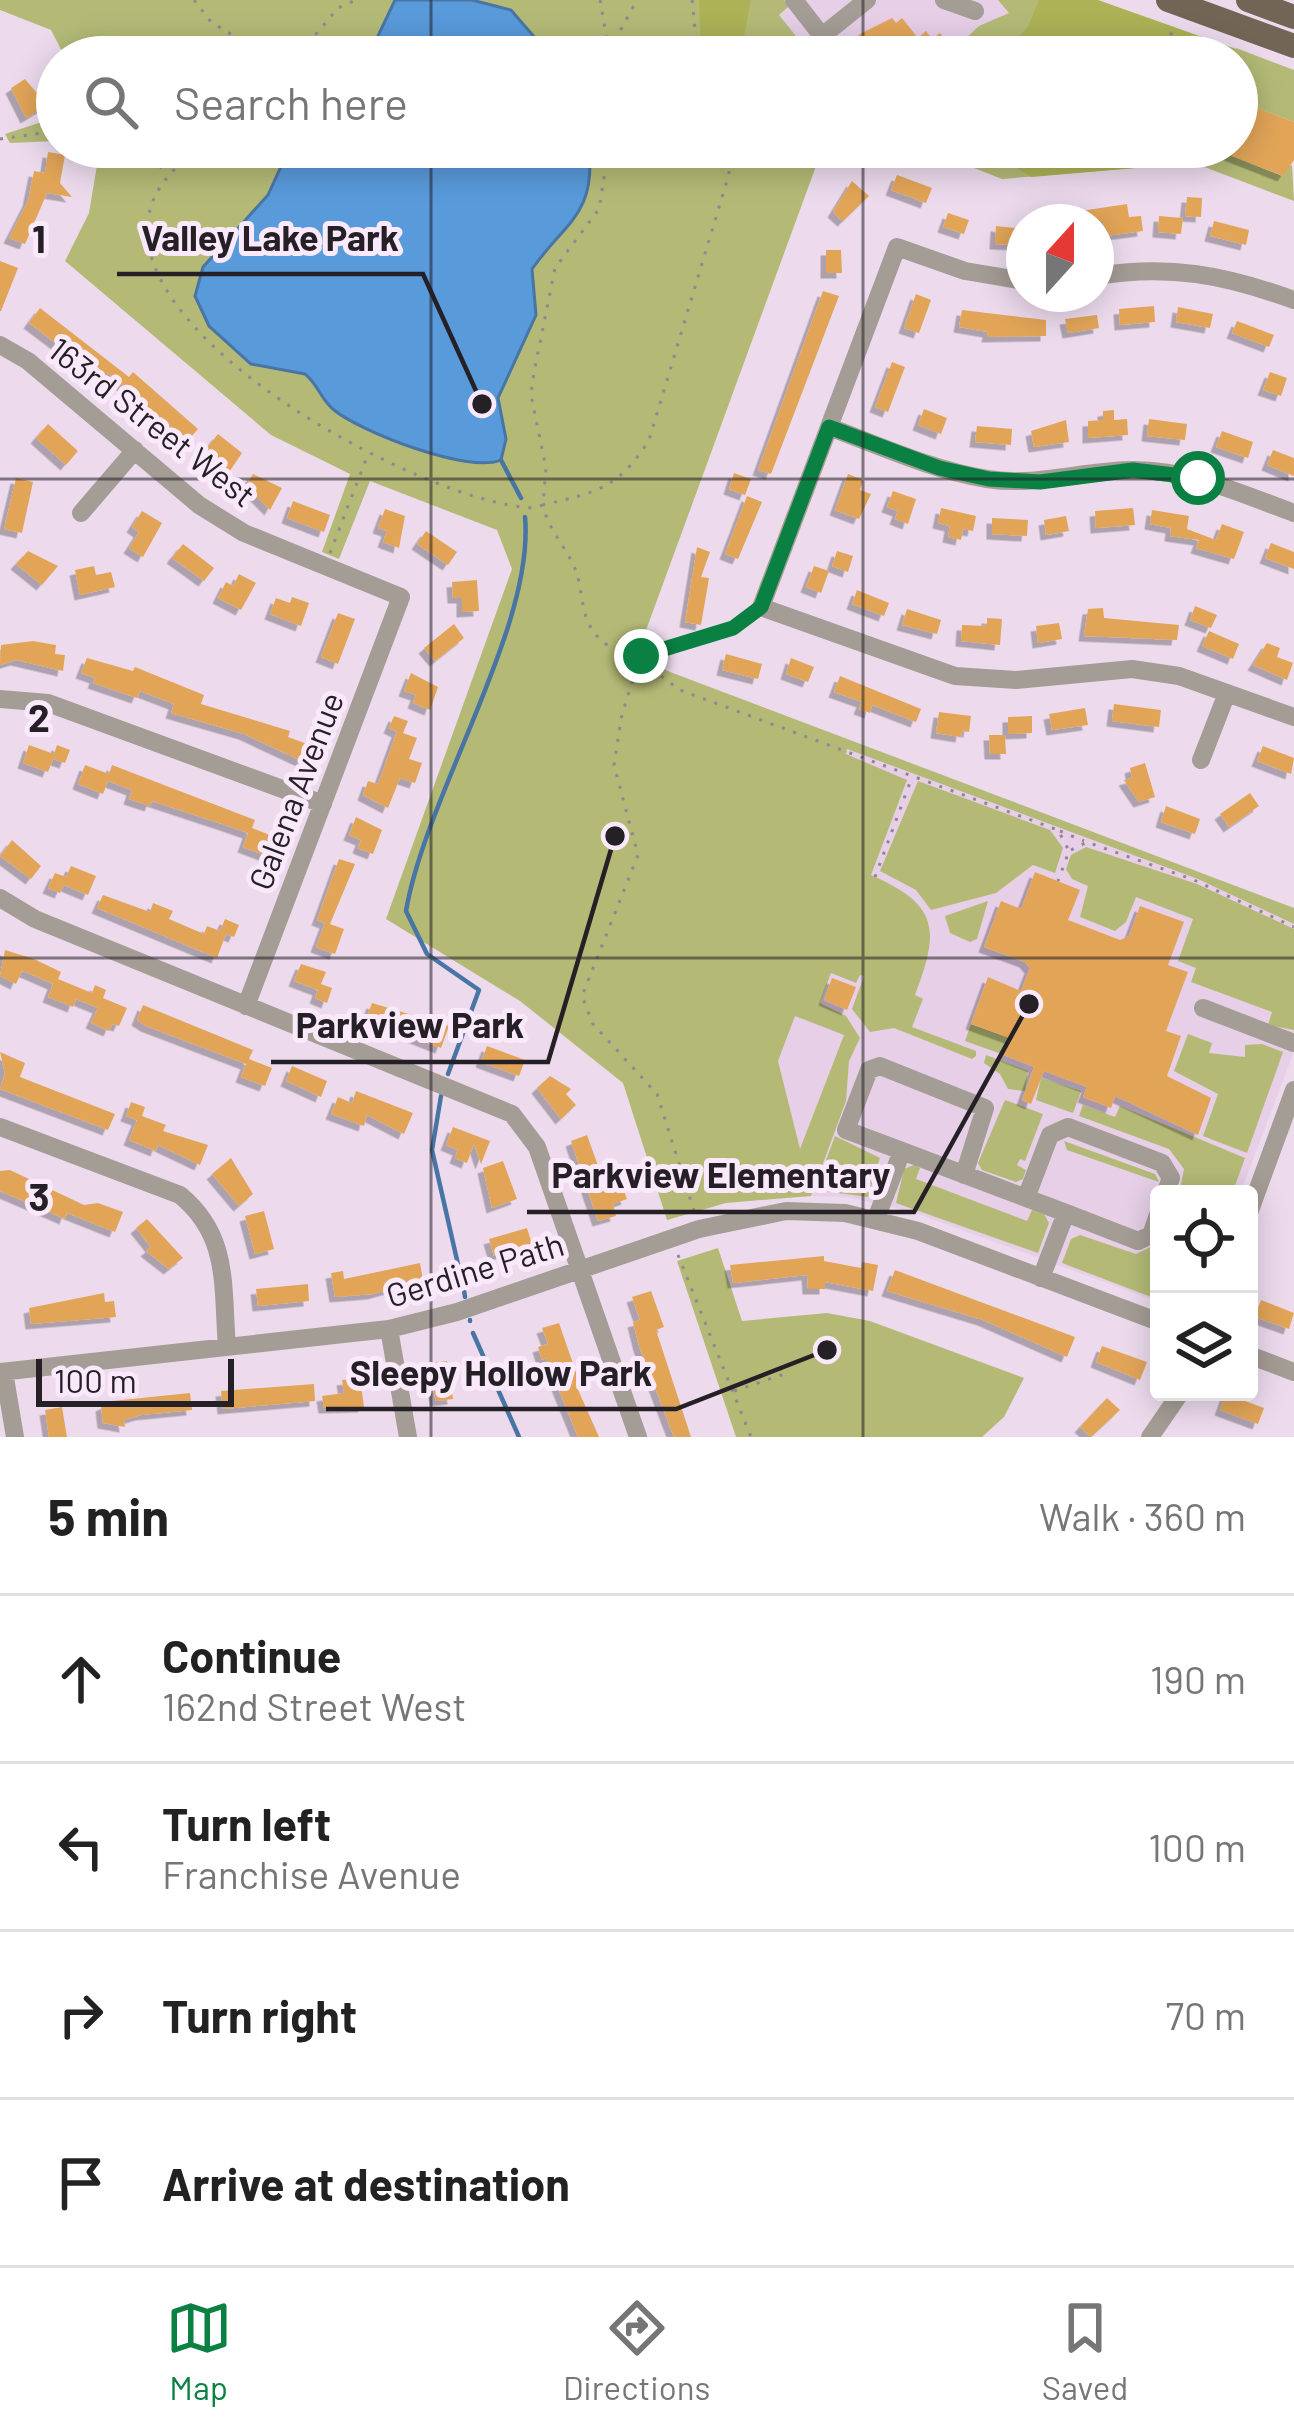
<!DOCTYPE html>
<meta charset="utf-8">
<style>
body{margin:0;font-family:Barlow,sans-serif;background:#f6f6f6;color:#222}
.controls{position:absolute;right:36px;bottom:36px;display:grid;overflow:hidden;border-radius:12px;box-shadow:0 6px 30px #0003}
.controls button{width:108px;height:108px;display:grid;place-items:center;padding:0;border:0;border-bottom:3px solid #e0e0e0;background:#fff;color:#222;font:60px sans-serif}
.compass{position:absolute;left:1006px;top:204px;width:108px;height:108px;border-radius:50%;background:#fff;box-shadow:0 6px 30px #0003;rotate:21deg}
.scale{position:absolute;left:36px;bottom:30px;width:198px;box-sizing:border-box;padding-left:12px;border:6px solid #251f26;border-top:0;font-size:33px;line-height:42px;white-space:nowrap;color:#251f26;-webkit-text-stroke:9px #fae8fb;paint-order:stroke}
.stop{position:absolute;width:36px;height:36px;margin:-27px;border:9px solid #0b8043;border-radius:50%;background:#fff}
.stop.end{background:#0b8043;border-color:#fff;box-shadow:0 3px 12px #0008}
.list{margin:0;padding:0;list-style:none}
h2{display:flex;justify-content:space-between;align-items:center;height:156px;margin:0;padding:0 48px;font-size:51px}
h2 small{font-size:39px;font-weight:400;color:#767676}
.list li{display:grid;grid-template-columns:78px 1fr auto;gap:36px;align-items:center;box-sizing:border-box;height:168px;padding:0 48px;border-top:3px solid #e0e0e0}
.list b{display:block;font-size:45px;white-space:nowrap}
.list p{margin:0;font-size:39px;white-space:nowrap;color:#767676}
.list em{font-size:39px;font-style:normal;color:#767676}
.icon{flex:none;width:66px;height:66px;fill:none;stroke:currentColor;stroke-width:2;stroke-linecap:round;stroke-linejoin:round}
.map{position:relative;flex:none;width:1294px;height:1437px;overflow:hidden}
.search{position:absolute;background:#fff;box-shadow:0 6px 30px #0003;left:36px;right:36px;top:36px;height:132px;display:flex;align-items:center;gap:30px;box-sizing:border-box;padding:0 42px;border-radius:66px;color:#767676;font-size:45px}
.sheet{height:828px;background:#fff}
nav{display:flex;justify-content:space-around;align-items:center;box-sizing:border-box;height:168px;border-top:3px solid #e0e0e0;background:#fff;font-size:33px;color:#767676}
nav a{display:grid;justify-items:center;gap:6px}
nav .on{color:#0b8043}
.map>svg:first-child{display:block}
.built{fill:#e6cfe7}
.green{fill:#b4ba76;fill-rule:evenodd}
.forest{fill:#acb255}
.water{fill:#599adb;stroke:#4975a5;stroke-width:3}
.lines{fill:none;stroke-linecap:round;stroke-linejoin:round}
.stream{stroke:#4975a5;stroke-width:4.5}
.building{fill:#e2a559;filter:url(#shadow)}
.path{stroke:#938694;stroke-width:3;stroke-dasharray:3 9;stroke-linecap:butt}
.minor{stroke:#a49d95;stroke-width:18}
.major{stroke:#716556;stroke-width:24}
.route{stroke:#0b8043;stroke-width:15}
.grid{fill:none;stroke:#251f26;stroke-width:3;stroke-opacity:0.55}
.labels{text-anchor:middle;stroke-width:10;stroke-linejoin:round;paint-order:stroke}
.street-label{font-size:33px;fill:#251f26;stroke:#fae8fb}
.grid-label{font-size:39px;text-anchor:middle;font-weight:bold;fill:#251f26;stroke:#fae8fb;stroke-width:10;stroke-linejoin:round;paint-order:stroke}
.leader{fill:none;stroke:#251f26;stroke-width:4.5}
.callout-dot{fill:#251f26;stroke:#fae8fb;stroke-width:4.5}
.callout-label{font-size:36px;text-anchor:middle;font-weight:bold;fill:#251f26;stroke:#fae8fb;stroke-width:10;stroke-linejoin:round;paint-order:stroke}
</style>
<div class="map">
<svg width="1294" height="1437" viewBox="0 0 1294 1437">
<defs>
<filter id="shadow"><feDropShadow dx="-5.5" dy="5.5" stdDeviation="0" flood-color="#0004"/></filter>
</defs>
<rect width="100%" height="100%" fill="#eddbed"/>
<path class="built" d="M741,0h293l-66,57h-216z
M849,742l445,166v143l-54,143h-81v108l-244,-89 -67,-16 -37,-1 -52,-212z"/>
<path class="green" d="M0,0h741l-4,50 14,-50h33l5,6 -10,9 29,36 12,-7 11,13h-766l-14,-27 -51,-20z
M998,0h62l154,57h-268l33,-31 30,-13z
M1236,48l58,22v52l-57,-22 5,-21 -9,-22z
M57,117v24l-47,2 -5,-9z
M100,147h723l-182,497 24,26 629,238v16l-96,-45 -351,-130 -1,5 61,26 -36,95c68,30 69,54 44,120l8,4 -11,28 64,24v5l-4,3 -78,-31 -24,4 -18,-23 12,-33 -4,-1 -4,8 -25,-10 -11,30 26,13 14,22 -11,23 -3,40 -35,95 -85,7 -59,17 -44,-137 -103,-82 -134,-82 126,-350 -15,-39 -127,-49 -31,78 -17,-7 28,-78 -79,-39 -206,-174 24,-48zM795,1016l49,19 -44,114 -22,-88z
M921,147h290l71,29 5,-12 5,2 2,35 -100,-38 -192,16z
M918,781l132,49 13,18 -8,25 -22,-8 -37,28 -65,17 -15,-20 -36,-19z
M1086,847l111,37 97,45v101l-26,-5 4,-13 -81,-30 5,-14 -18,-7 15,-42 -57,-22 -10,25 -11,9 -35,-14 8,-31 -16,-7 -6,-10 5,-14z
M988,901l-11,38 -7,3 -20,-9 -5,-17z
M971,1024l39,14 -6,17 -39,-14z
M1188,1034l24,9 -3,10 36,4v-12l17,-1 21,8 -36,101 -44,-17 15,-42 -44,-23z
M986,1055l42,16 -3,20 -17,-2 -8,-15 -16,-11z
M1041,1078l40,13 -8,22 -37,-13z
M1005,1100l38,14 -18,47 -5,-2 -3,6 9,5 -3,9 -7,3 -34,-12 -4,-7z
M1083,1105l32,12 5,-11 125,52 -13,36h-53l5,-25 -15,-20 -90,-33z
M835,1136l45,22 -12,39 -53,-7z
M1064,1141l91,33 4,8 -92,-32z
M914,1165l6,3 -4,11 111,42 5,-11 12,4 5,9 -11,30 -142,-50 8,-34z
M1080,1235l56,19 23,-11v57l-97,-37 9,-24z
M718,1248l24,73 85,-8 43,8 154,57 -20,39 -22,20h-246l-59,-176z"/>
<path class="forest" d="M699,0h52l-11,57h-39z
M1039,0h59l138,49 -3,8h-235l30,-30z
M985,147h215l-6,16 -163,14z"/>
<path class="water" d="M395,0h77l39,10 31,36 35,11h-209z
M290,147h299c7,68 -23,74 -57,122l4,46 -38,83 8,41 -5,21c-32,14 -140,-28 -167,-50 -13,-10 -16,-26 -29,-36l-54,-10 -42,-38 -14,-30 8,-29 65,-72z"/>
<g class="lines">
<path class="stream" d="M501,460l20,38
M448,1074l31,-84 -52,-36 -21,-43c20,-117 129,-284 119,-394
M441,1096l-9,54 30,132
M464,1290l1,7
M470,1320v1
M473,1333l46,104"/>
</g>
<path class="building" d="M892,18l4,5 6,-5 16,20 8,-7 6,8 8,-6 14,18 -8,6h-98l-5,-6 17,-17z
M25,79l22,26 -21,13 -15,-30z
M1237,100l57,22v38l-11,16 -71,-28 25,-1z
M48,152l17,3 -5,28 12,14 -25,-4 -22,51 -16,-6 19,-37 6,-30 11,2z
M897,175l35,13 -6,15 -35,-13z
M852,181l17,15 -26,25 -10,-9z
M1187,197l15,1 -1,19 -16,-1z
M1127,204l2,13 12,-1 2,15 -38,5 -2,-14h-28l-1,-10z
M948,213l21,7 -5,14 -21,-7z
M1159,216l24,2 -2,16 -23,-2z
M1214,221l35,9 -3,15 -36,-9z
M996,226l28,3v16l-29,-1z
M826,250h15l1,23h-16z
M0,261l18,7 -17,43h-1z
M823,291l16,5 -68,178 -13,-4z
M916,294l15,6 -12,33 -15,-5z
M1154,306l1,16 -35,3 -1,-16z
M1178,307l35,7 -3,14 -34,-6z
M40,308l89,69 4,-5 65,57 -16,18 -16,-13 6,-7 -25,-20 -5,6 -14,-12 6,-6 -26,-22 -5,6 -74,-56z
M962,310l84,10v16l-59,1 1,-5 -29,-5z
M1097,315l2,13 -31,5 -3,-14z
M1237,321l37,14 -5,12 -37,-14z
M892,362l13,5 -17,45 -13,-5z
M1270,372l17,6 -6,18 -18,-6z
M924,409l23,9 -6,16 -23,-9z
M1114,410v10l13,-1 1,16 -40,3v-17l15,-1v-9z
M1149,419l38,5 -2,16 -38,-4z
M1066,420l3,22 -35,5 -3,-16z
M48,424l30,27 -12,14 -30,-27z
M977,426l35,3 -1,16 -36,-3z
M1222,431l31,11 -5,16 -32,-11z
M218,434l24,19 -19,28 -15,-12 10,-13 -11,-8z
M1273,450l21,8v18l-27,-11z
M734,473l17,6 -6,16 -16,-6z
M253,474l29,14 -12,22 -24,-24z
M848,474l15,6 -3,10 11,4 -12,25 -24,-9z
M16,478l17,4 -11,51 -18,-4z
M893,491l23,8 -8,25 -13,-5 3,-8 -11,-4z
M747,496l15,6 -24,57 -13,-5z
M293,501l37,14 -6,17 -37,-14z
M941,508l35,8 -3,15 -10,-2 -2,11 -13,-3 2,-11 -12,-3z
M1133,508l2,17 -39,3 -1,-17z
M385,509l20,7 -6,32 -16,-6 4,-11 -9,-3z
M1152,510l37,6 -2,13 29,11 6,-16 22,8 -10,27 -38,-11 3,-8 -29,-4 1,-8 -21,-4z
M142,511l20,12 -19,34 -14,-9 10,-16 -7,-5z
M1066,516l3,15 -23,4 -2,-15z
M992,518l36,2 -1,16 -35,-2z
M426,531l31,21 -9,13 -31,-21z
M1271,543l23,9v17l-29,-11z
M183,544l31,24 -10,13 -32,-23z
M697,547l13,5 -9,25 8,1 -8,47 -16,-3z
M28,551l30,15 -16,19 -26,-21z
M837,551l16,5 -5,16 -16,-6z
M94,566l2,9 15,-3 4,15 -35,8 -5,-25z
M814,566l15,5 -8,22 -15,-6z
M239,574l17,9 -15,27 -23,-12 8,-16 7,4z
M477,580l2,31 -17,1v-14h-9l-1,-16z
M857,590l32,13 -5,13 -32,-12z
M292,597l17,6 -8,23 -31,-12 6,-16 14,5z
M1195,606l22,9 -6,13 -21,-8z
M1103,608l1,10 75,7 -2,15 -93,-4 4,-27z
M907,609l34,11 -4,14 -35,-9z
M338,613l17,6 -17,45 -17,-7z
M987,618l15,1 -2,26 -39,-4 1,-16 25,1z
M1059,623l3,16 -24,4 -2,-17z
M454,624l10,14 -29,23 -11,-13z
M1209,631l30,13 -6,15 -31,-13z
M33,641l23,4 -1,9 10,1 -2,16 -47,-11 -16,5 1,-20z
M1267,643l13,5 -3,9 16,6 -6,17 -34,-15z
M726,654l36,10 -4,15 -36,-9z
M87,658l46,13 2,-4 69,28 -3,9 89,27 -2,6 22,8 -6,17 -60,-28 -73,-21 3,-9 -34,-13 -3,7 -44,-15 2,-5 -14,-5z
M791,658l23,9 -6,15 -22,-8z
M411,673l27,14 -8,23 -17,-7 3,-8 -12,-4z
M840,676l81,33 -5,13 -44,-17 -2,8 -11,-4 3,-7 -28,-10z
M1114,704l47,6 -2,17 -47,-6z
M1085,708l3,17 -36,5 -3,-16z
M939,712l32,4 -2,16 -7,-1 -1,6 -25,-4z
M394,716l14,5 -5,12 14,5 -8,21 13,4 -7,20 -15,-5 -12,30 -25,-13 5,-14 10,3 19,-52 -8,-4z
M1032,716v17l-24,1v-17z
M989,735h16l1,19h-16z
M29,745l25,9 3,-9 13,5 -5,13 -12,-4 -5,13 -25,-9z
M1263,746l31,12 -3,16 -34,-13z
M1145,763l10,34 -16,5 -15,-22 8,-2 -2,-10z
M85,765l24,9 3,-9 143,55 -3,8 23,9 -8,19 -24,-9 5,-14 -23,-8 -73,-24 -2,5 -21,-7 3,-9 -24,-9 -5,13 -25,-10z
M1250,793l9,13 -30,21 -9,-13z
M1166,806l34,13 -5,15 -34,-12z
M356,817l26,13 -9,24 -15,-6 3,-8 -12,-5z
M12,840l29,26 -10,13 -31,-23z
M339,859l16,5 -25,60 14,5 -9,25 -19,-7 9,-24 -8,-3z
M71,866l25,10 -8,19 -24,-10 -4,8 -12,-5 7,-15 11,4z
M1035,872l45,18 -12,30 52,20 9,-4 11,-30 44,16 -16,43 20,7 -22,59 15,5 -14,40 44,22 -13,37 -83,-39 -4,12 -28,-11 4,-10 -43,-16 -13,33 -9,-4 12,-33 -30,-12 6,-17 -39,-14 17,-47 33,14 9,-23 -5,-6 -41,-15 17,-46 20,8z
M103,895l47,17 3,-9 20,8 -4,8 35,15 3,-8 13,5 5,-12 14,6 -5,12 -8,-3 -9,24 -120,-50z
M5,950l29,9 27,13 -3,7 34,14 3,-8 11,5 -3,8 24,10 -8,18 -7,-2 -3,7 -18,-8 7,-15 -22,-9 -3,8 -25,-10 5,-13 -25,-11 -6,-2 -6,13 -16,-8z
M301,964l25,8 -5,12 11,4 -5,15 -12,-5 3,-8 -24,-9z
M832,978l24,9 -9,23 -23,-10z
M372,1003l77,23 -8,22 -75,-29z
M143,1005l110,45 -4,9 23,9 -7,18 -24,-9 5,-13 -100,-38 -9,-6z
M487,1046l38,14 -6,16 -38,-14z
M0,1052l25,11 -5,14 95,37 -7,16 -108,-41 5,-16z
M292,1066l35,15 -6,16 -35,-16z
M550,1076l21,13 -5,5 10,11 -15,14 -24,-31z
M356,1091l57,22 -9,21 -37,-19 -3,11 -33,-12 7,-17 14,6z
M131,1102l14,5 -3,9 24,9 -3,6 45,14 -8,20 -42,-20 -2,6 -27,-11 8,-20 -11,-4z
M453,1127l37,14 -9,23 -7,-20 -7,19 -12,-5 3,-8 -12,-5z
M587,1135l19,53 15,-5 6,16 -14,5 3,12 -18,5 -27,-80z
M231,1158l22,36 -14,12 -27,-32z
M503,1161l14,38 -25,9 -9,-40z
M10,1170l74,35 14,-2 25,9 -8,20 -48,-19 -2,6 -65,-28v-20z
M264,1211l10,38 -19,5 -10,-38z
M147,1219l36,39 -14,11 -23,-18 5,-4 -15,-19z
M527,1228l5,16 -38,12 -5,-17z
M824,1256v5l37,7 1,-6 16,3 -5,26 -48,-9v7h-17l-1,-14 -74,8 -3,-18z
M420,1263l3,17 -50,14 -38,3 -4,-24 12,-2 1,8z
M895,1270l180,67 -8,20 -84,-37 -96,-29z
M308,1284l1,17 -51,5 -2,-17z
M651,1291l13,36 -8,3 35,107h-17l-35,-91 -6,-24 7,-2 -8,-23z
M104,1293l1,9 9,-1 2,16 -85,7 -2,-16z
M1261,1300l33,13 -5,16 -34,-12z
M559,1323l21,61 -4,1 23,52h-21l-32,-79 -4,2 -4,-13 10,-3 -6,-16z
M1102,1346l45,16 -7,18 -44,-18z
M447,1361l6,38 -17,2 -9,-37z
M360,1378l4,29 -40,1 -2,-12 22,-3 -2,-13z
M314,1384l1,17 -92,8 -2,-18z
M190,1393l2,17 -51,5 -17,5 1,7 -22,-4 -2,-17 11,-5z
M1226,1394l38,14 -6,16 -38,-14z
M1107,1398l13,12 -29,27 -11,-10z
M62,1407l5,30h-18l-4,-27z"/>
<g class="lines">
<path class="path" d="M194,0l17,22 57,35
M600,0l10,57
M692,0l6,57
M609,51l28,-51
M298,57l10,-13
M311,57v-17l27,-32 18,-8
M1145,57l20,-9 10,-23
M0,139l57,-8
M145,147l17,22
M203,147c-203,128 205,356 330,361l10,-3 3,-37 -15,-73 3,-23 21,-104 44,-59 10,-62
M728,147l1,27 -80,266c-31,49 -52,52 -106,65 4,23 24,43 33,66 6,17 5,37 13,53 28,57 121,21 158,-6
M330,553l37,-96
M632,655l48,35 378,140 11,21 -11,30
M640,658l-18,56 -8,51 24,90 -56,141 11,28 64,70 38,120
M1060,831l24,10
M1071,850l16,-8 107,38 100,47
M875,877l37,-100
M678,1255l73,182
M734,1391l50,-17"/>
<path class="minor" d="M794,0l28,36 45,-36
M944,0l31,11
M1096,276c73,-12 129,-1 198,24
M1024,281l-59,-10 -68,-24 -136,360 194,69 61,4 116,-11 47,7 115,41
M0,345l28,16 171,144 45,28 157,64 -155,409
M829,427c51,19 103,43 158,52 50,8 97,-9 147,-9 57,0 108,24 160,43
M81,513l54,-63
M0,699l48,4 275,101
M1201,760l26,-67
M0,898l35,21 477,195 25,33 101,290
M1203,1008l91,35
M0,1127l180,68c50,41 42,91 47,152
M902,1151l-56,-21 23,-60 11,-4 105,42 -21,67
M1026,1198l24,-63 18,-8 94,36 9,15 -6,16
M1066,1213l72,28 13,-6 8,-23
M1249,1213l45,-123
M876,1219l26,-68 164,62 -25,65
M389,1329l19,108
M1249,1355l45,17
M0,1372l389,-43 68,-17 242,-83 87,-18 59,2 73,18 241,91
M4,1372l11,65
M1150,1437l31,-45"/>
<path class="major" d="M1168,0l126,46
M1248,0l46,17"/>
</g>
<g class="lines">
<path class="route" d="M641,656l92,-28 28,-21 68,-180 110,41 50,11 51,3 93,-12 65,8"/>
</g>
<path class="grid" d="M431,0v57M863,0v57M431,147v1290M863,147v1290M0,479h1294M0,958h1294"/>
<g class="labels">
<g class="street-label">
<text transform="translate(152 422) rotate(38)" y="12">163rd Street West</text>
<text transform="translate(296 791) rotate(-69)" y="12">Galena Avenue</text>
<text transform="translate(475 1270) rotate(-17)" y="12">Gerdine Path</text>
</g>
</g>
<g class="grid-label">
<text x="39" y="253">1</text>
<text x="39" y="732">2</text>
<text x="39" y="1211">3</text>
</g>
<path class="leader" d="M482 404L423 274H117M615 836L548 1062H271M1029 1004L914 1212H527M827 1350L676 1409H326"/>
<g class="callout-dot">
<circle cx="482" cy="404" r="12"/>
<circle cx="615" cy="836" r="12"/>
<circle cx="1029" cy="1004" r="12"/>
<circle cx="827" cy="1350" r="12"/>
</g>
<g class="callout-label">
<text x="270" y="251">Valley Lake Park</text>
<text x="410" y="1038">Parkview Park</text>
<text x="721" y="1188">Parkview Elementary</text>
<text x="501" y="1386">Sleepy Hollow Park</text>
</g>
</svg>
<div class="controls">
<button><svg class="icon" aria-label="locate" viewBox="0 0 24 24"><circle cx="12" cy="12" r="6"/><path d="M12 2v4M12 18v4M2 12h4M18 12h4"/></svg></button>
<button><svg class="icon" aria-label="layers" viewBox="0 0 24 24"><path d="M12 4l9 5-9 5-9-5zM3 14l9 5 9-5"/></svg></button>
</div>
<svg class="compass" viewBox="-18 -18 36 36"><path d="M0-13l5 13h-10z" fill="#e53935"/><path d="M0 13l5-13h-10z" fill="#767676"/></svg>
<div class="scale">100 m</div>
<div class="stop" style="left:1198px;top:478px"></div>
<div class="stop end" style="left:641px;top:656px"></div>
<div class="search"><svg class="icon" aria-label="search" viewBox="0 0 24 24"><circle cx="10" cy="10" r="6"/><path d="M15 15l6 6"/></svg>Search here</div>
</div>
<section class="sheet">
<h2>5 min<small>Walk · 360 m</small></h2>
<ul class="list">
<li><svg class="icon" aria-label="ahead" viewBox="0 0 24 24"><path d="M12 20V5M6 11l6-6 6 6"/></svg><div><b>Continue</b><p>162nd Street West</p></div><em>190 m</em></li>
<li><svg class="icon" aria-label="left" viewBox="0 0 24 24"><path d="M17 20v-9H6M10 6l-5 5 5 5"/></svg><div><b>Turn left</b><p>Franchise Avenue</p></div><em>100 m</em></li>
<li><svg class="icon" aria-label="right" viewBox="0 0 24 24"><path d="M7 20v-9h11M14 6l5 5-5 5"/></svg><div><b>Turn right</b></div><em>70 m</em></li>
<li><svg class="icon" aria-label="arrive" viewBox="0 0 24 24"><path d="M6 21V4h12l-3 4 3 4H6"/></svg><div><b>Arrive at destination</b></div></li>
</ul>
</section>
<nav>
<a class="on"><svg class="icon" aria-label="map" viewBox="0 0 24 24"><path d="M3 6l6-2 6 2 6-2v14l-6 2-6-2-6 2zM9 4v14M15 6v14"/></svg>Map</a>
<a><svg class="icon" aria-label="directions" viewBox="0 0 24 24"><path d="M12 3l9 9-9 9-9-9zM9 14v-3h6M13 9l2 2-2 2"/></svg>Directions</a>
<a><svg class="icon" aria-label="saved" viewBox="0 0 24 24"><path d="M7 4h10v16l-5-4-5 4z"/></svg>Saved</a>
</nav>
